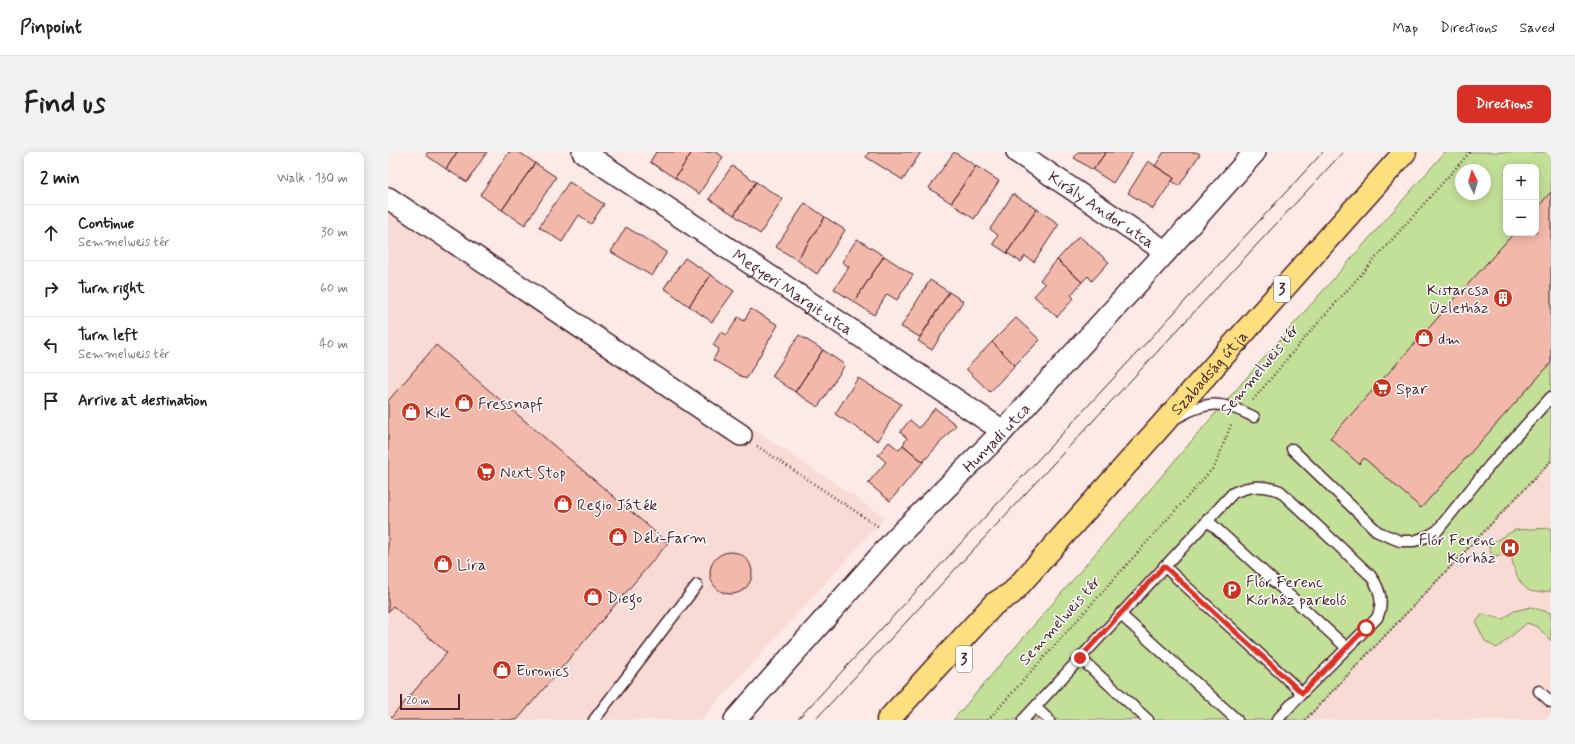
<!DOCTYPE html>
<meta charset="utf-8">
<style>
body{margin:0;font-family:Mynerve,sans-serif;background:#f2f2f2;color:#202124}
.controls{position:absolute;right:12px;top:12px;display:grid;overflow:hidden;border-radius:8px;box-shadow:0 2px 10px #0003}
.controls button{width:36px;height:36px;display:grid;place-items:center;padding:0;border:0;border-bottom:1px solid #e0e0e0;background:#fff;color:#202124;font:20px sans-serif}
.compass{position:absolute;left:1067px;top:12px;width:36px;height:36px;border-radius:50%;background:#fff;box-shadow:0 2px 10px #0003;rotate:355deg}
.scale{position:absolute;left:12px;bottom:10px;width:60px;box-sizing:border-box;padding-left:4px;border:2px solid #4a1f2b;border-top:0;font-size:11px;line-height:14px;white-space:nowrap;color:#4a1f2b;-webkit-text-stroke:3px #fff;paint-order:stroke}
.stop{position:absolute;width:12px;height:12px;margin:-9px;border:3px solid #d93025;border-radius:50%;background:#fff}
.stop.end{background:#d93025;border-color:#fff;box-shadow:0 1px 4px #0008}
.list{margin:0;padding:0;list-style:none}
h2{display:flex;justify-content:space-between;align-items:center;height:52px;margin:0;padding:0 16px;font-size:17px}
h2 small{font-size:13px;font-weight:400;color:#757577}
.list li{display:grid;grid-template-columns:26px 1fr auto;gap:12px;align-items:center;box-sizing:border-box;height:56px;padding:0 16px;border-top:1px solid #e0e0e0}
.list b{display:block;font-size:15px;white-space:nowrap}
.list p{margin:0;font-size:13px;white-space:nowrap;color:#757577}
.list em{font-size:13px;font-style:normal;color:#757577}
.icon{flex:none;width:22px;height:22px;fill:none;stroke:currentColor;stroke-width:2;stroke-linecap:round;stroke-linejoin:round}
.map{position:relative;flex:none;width:1163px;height:568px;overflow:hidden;border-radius:8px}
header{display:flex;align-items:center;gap:24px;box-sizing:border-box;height:56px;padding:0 20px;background:#fff;border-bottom:1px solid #e0e0e0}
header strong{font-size:19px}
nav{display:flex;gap:22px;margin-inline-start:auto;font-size:14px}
.intro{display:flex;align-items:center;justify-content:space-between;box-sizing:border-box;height:96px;padding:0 24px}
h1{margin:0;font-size:28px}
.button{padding:10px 18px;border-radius:8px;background:#d93025;color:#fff;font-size:14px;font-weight:700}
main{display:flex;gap:24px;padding:0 24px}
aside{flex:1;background:#fff;border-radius:8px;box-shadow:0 2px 10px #0003}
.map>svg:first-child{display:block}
.built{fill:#f8dbd4}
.green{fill:#c3e098;stroke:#868062;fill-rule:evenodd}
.building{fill:#f2b9aa;stroke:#4a1f2b}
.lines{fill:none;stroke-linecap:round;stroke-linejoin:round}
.lane-casing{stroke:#4a1f2b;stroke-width:13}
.street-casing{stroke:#4a1f2b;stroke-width:24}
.primary-casing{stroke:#4a1f2b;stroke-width:25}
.path{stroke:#4a1f2b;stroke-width:2.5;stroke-dasharray:1 3;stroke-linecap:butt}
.lane{stroke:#fff;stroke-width:10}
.street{stroke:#fff;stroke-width:21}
.primary{stroke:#fce080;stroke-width:22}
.tram{stroke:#4a1f2b;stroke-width:1}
.route{stroke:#d93025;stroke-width:5}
.labels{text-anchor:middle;stroke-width:3;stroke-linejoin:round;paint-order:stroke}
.shield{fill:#fff;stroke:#80626b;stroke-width:1}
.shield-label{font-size:15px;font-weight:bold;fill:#4a1f2b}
.street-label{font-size:16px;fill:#4a1f2b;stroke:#fff}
.poi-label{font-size:16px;fill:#4a1f2b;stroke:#fff;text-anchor:start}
</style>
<header>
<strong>Pinpoint</strong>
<nav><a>Map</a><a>Directions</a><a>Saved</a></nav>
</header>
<div class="intro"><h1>Find us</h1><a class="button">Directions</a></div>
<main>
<aside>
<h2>2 min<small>Walk · 130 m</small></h2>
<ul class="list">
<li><svg class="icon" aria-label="ahead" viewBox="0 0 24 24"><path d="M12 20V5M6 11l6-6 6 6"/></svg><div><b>Continue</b><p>Semmelweis tér</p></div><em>30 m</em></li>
<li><svg class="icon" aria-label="right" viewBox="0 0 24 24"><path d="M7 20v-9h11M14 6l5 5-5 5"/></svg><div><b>Turn right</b></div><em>60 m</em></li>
<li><svg class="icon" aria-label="left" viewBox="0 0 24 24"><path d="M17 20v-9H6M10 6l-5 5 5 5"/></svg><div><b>Turn left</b><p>Semmelweis tér</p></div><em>40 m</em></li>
<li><svg class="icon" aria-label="arrive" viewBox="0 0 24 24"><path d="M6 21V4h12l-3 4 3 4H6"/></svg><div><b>Arrive at destination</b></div></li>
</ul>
</aside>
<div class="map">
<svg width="1163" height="568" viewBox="0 0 1163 568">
<rect width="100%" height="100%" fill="#fbeae6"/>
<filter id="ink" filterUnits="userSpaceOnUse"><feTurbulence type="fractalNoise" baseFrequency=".025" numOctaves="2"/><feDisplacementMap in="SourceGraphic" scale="8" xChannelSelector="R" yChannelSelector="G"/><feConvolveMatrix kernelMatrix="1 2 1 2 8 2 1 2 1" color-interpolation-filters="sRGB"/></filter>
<g filter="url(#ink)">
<path class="built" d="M0,34l497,331 -184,203h-313z
M1163,309v259h-246l80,-85z"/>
<path class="green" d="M1057,0h106v309l-246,259h-352l260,-304zM1118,15h30v66h-30zM1073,18h24v24h-24z
M1163,376v63c-5,0 -11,2 -16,1 -16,-1 -22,-26 -24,-38l-19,2 -4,-11 27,-15z
M1143,455l20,6v28l-13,-14 -11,-4 -30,25 -12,-7 -9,-18 6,-9 21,5 11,-8z"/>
<path class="building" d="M40,0h29l-11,17 -20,-14z
M69,0h30l-20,30 -21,-13z
M121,0h10l16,11 -33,47 -22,-15z
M268,0h36l-17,26 -25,-16z
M304,0h24l7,5 -24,37 -24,-16z
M481,0h52l-18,28 -37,-23z
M566,0l22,14 -25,37 -22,-15z
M690,0h28l-13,18 -19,-12z
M718,0h27l-20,31 -20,-13z
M776,0h32l4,2 -21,32 -7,-5 2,-3 -19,-12z
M760,9l26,17 -21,31 -25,-16z
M147,11l21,14 -31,48 -23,-15z
M344,14l24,16 -22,33 -25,-16z
M588,14l23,15 -25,38 -23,-16z
M181,30l35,22 -13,20 -12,-9 -17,27 -23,-15z
M368,30l27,17 -23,35 -26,-19z
M1163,40v171l-130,145 -57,-50 -5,6 -29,-26 184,-205h22v-24z
M625,42l24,15 -30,44 -14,-9 5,-9 -8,-6z
M417,51l20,14 -28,43 -21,-13z
M649,57l22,15 -25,38 -9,-6 -4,6 -14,-9z
M437,65l20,13 -28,44 -20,-14z
M238,75l41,25 -15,24 -41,-24z
M691,84l30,26 -17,19 -4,-5 -6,6 -25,-22z
M469,87l27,17 -30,46 -20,-13 15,-22 -7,-5z
M496,104l29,19 -16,25 -10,-6 -13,21 -20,-13z
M297,106l26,17 -22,31 -25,-18z
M669,108l25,22 -11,13 3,3 -17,19 -23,-21 11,-12 -5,-4z
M323,123l23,16 -22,31 -23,-16z
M542,128l19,12 -29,45 -19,-10z
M561,140l14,9 -31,49 -14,-9z
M363,157l27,16 -32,54 -33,-19 6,-11 -6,-4 8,-13 6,3 11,-18 6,4z
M628,166l24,22 -25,25 -23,-23z
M411,183l24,15 -28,42 -23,-16z
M604,190l23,23 -25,27 -24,-23z
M48,193l232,198 -151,177h-128l58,-67 -54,-47 -5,6v-211z
M435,198l22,15 -27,42 -23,-15z
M470,226l43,26 -23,37 -43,-27z
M547,256l21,17 -33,37 -20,-17 4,-7 -7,-6 10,-12 9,8z
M501,290l10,8 4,-5 20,17 -33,39 -22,-18 18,-21 -8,-7z
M322 421a21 21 0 1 1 42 0a21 21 0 1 1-42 0Z"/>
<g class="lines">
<defs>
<path id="lane" d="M790,265c30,-17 45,-16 76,0
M904,297l86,83 22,9h14l12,-4 11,-6 54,-67 60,-67
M819,368l140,128
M776,414l138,127
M732,462l117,106
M692,506l68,62
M1151,539l12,11
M647,555l14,13
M206,568l103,-135
M635,568l210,-227c16,-7 29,-9 47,-2l90,84c10,13 14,28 7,43l-75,75 -25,27"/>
<g id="street">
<path id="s1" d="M195,0l420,279"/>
<path id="s2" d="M629,0l149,100"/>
<path d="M0,46l353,237"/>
<path id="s3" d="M347,568l161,-182 107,-107 163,-179 89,-100"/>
</g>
<g id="primary">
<path id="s4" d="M500,568l106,-116 18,-11 393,-441"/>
</g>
</defs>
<use href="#lane" class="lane-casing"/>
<use href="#street" class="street-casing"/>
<use href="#primary" class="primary-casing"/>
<path class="path" d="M865,248l49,-59 168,-189
M369,294l122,81
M600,568l227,-254 17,-44
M917,568l246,-259"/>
<use href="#lane" class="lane"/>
<use href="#street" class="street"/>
<use href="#primary" class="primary"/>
<path class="tram" d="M409,568l526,-568
M427,568l528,-568"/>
</g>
</g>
<g class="lines" filter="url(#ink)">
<path class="route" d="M692,506l84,-92 138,127 64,-65"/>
</g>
<defs>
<symbol id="building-disc" viewBox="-11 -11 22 22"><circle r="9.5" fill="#c8321e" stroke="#fff"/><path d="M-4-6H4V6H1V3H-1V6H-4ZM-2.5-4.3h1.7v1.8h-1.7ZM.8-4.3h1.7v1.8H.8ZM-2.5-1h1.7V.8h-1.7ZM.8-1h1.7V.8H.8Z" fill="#fff"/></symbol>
<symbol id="shop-disc" viewBox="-11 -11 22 22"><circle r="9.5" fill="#c8321e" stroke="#fff"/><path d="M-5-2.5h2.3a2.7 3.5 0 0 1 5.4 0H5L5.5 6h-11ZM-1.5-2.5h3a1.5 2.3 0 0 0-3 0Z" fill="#fff"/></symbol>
<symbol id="supermarket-disc" viewBox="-11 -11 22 22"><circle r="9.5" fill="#c8321e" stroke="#fff"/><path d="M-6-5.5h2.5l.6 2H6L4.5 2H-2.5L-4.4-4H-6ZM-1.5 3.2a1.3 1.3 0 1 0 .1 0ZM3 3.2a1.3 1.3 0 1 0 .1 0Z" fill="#fff"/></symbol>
<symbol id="hospital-disc" viewBox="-11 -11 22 22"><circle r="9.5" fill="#c8321e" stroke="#fff"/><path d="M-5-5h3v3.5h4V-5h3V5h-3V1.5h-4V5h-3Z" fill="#fff"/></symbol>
<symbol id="parking-disc" viewBox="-11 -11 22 22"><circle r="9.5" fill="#c8321e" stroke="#fff"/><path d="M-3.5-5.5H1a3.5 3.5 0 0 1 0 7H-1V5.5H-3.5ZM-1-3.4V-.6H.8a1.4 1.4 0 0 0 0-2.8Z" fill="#fff"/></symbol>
</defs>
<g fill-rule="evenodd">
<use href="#building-disc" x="1104" y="135" width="22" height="22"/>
<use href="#shop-disc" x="1025" y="175" width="22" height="22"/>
<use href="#supermarket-disc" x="983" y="225" width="22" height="22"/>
<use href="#shop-disc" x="65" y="240" width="22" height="22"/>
<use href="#shop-disc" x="12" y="249" width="22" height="22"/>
<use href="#supermarket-disc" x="87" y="309" width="22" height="22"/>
<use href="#shop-disc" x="164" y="341" width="22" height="22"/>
<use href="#shop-disc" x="219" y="374" width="22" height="22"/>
<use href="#hospital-disc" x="1111" y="385" width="22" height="22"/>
<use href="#shop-disc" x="44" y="401" width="22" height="22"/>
<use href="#parking-disc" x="833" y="427" width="22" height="22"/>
<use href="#shop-disc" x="194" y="434" width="22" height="22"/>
<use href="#shop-disc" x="103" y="507" width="22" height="22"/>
</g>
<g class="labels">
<g class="shield">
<rect x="886" y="124" width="16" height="26" rx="3"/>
<rect x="568" y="494" width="16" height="26" rx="3"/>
</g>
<g class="shield-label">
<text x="894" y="142">3</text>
<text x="576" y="512">3</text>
</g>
<g class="street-label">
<text dy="6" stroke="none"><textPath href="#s2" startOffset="102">Király Andor utca</textPath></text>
<text dy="6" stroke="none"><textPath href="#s1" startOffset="252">Megyeri Margit utca</textPath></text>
<text transform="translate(871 217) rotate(-50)" y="6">Semmelweis tér</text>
<text dy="6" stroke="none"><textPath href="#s4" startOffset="474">Szabadság útja</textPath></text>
<text dy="6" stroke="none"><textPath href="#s3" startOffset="385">Hunyadi utca</textPath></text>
<text transform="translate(671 468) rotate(-48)" y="6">Semmelweis tér</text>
</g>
<g class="poi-label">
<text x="1101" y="143" text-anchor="end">Kistarcsa<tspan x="1101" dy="18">Üzletház</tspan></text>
<text x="1050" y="192">dm</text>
<text x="1008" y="242">Spar</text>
<text x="90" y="257">Fressnapf</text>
<text x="37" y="266">KiK</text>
<text x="112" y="326">Next Stop</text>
<text x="189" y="358">Regio Játék</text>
<text x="244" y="391">Déli-Farm</text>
<text x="1108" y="393" text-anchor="end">Flór Ferenc<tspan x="1108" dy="18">Kórház</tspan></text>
<text x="69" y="418">Líra</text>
<text x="858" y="435">Flór Ferenc<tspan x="858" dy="18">Kórház parkoló</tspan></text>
<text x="219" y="451">Diego</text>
<text x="128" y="524">Euronics</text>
</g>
</g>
</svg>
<div class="controls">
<button>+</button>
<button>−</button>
</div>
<svg class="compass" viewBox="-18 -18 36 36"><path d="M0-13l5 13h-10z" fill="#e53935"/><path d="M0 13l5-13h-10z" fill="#757577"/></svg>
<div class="scale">20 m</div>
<div class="stop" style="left:978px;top:476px"></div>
<div class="stop end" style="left:692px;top:506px"></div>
</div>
</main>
